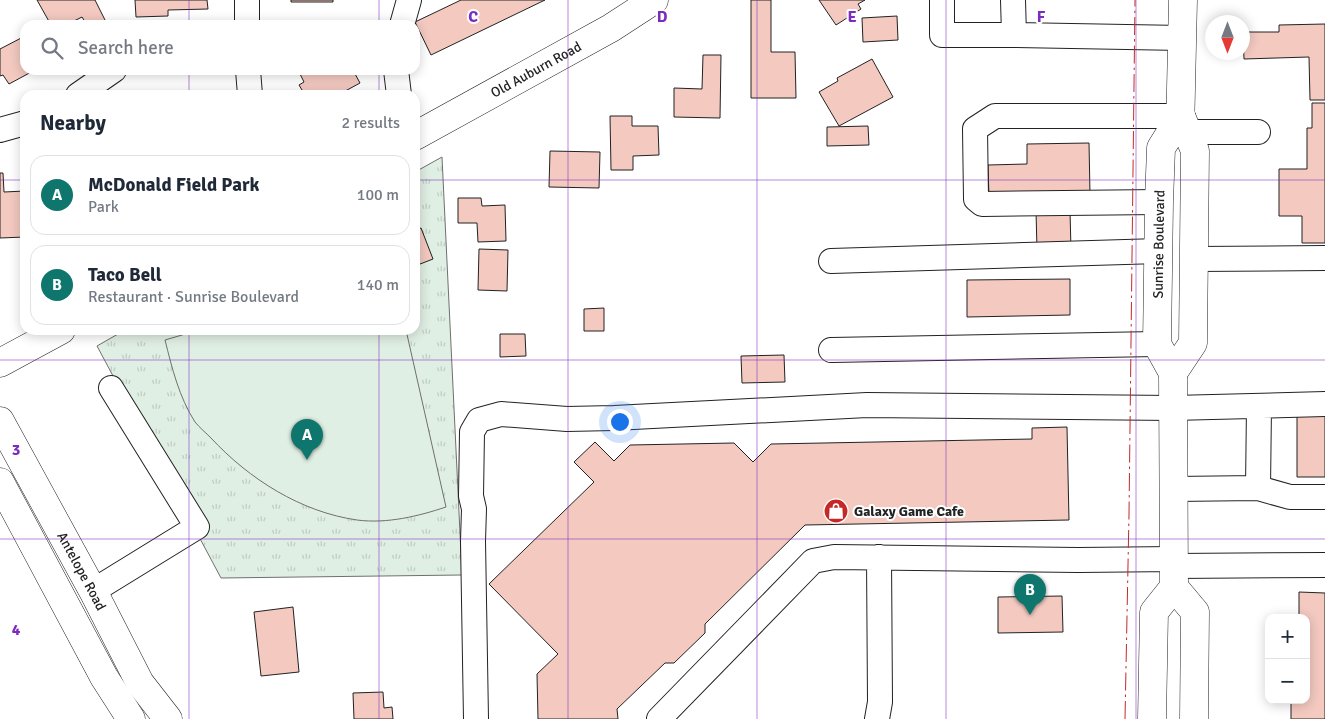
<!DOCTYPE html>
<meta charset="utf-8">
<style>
body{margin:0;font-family:Signika,sans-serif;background:#f6f6f7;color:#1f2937}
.controls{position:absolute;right:15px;bottom:15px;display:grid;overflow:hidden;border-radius:10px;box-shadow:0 2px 12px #0003}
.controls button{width:45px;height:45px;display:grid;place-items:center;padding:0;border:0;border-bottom:1px solid #e0e1e3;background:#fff;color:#1f2937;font:25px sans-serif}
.compass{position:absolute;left:1205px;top:15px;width:45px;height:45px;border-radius:50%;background:#fff;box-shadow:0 2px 12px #0003;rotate:180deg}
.you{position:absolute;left:619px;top:421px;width:18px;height:18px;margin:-12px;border:4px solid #fff;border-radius:50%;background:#1a73e8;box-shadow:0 0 0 8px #1a73e833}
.badge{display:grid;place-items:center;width:32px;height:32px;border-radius:50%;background:#0f766e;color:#fff;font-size:16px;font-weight:700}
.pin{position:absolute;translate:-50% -41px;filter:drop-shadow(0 1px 2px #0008)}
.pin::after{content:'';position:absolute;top:26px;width:18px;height:15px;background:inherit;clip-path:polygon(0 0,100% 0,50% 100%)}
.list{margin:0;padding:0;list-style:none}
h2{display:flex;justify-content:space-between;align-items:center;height:65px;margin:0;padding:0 20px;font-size:21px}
h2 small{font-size:16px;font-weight:400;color:#747a83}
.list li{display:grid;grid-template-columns:32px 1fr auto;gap:15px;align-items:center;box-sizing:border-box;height:80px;margin:0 10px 10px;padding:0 10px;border:1px solid #e0e1e3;border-radius:15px}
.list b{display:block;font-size:19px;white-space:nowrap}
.list p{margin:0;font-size:16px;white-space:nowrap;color:#747a83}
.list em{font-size:16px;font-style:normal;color:#747a83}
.icon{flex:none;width:28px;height:28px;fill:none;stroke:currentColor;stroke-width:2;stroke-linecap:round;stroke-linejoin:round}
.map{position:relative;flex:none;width:1325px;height:719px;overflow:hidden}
.search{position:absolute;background:#fff;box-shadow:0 2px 12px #0003;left:20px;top:20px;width:400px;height:55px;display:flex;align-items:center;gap:12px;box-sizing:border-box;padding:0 18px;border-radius:15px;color:#747a83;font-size:19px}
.panel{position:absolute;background:#fff;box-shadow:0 2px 12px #0003;left:20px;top:90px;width:400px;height:245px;border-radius:15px}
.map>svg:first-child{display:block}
.park{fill:url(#park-tufts);stroke:#6f6f6f}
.pitch{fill:#e0efe3;stroke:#6f6f6f}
.building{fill:#f3c9c0;stroke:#222}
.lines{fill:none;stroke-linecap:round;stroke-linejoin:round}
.minor-casing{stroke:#222;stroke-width:26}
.major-casing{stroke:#222;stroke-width:29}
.minor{stroke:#fff;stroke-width:24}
.major{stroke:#fff;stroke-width:28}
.power{stroke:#c62828;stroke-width:1;stroke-dasharray:18 4 2.5 4;stroke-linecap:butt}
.grid{fill:none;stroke:#7b2cbf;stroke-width:1;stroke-opacity:0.55}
.labels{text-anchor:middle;stroke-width:4;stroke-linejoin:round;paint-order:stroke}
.street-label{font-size:14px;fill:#222;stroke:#fff}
.poi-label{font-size:14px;font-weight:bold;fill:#222;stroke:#fff;text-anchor:start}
.grid-label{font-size:16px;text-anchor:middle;font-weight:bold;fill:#7b2cbf;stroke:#fff;stroke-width:4;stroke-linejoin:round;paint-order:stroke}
</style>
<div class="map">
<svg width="1325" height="719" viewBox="0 0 1325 719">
<defs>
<pattern id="park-tufts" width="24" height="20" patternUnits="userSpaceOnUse" patternTransform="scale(1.25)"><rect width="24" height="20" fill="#e0efe3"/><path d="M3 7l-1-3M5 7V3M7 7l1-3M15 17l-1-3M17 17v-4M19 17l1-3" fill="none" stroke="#c0cdc2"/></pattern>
</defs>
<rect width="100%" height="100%" fill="#fff"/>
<path class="park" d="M442,157l20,418 -241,3 -124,-232 28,-16h290v-158z"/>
<path class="pitch" d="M199,330h207l40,177c-27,9 -59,17 -89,13 -56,-8 -108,-41 -146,-82 -5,-5 -11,-10 -16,-16 -16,-25 -23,-54 -30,-82z"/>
<path class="building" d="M37,0h58l12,24 -2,1h-18l-5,-8 -10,5 2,3h-23z
M135,0h72l1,9 -40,1v6l-32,1z
M291,0h42v2h-42z
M461,0h84l-114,55 -16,-33z
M751,0h20v52h24l1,46h-45z
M819,0h46l-7,4 3,5 -25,16z
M897,16l1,24 -35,2 -1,-24z
M1325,24v76h-15l-1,-43 -65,2 -1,-27h36v-7z
M25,36v34h10l-26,14 -6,-9 -3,1v-27z
M703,55h18l-1,63 -46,-1v-29l28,1z
M872,59l21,38 -54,29 -20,-34 19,-11 -1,-3z
M298,70h55l7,13 -22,12h-33l-6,-10 5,-3z
M1312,103h13v140h-23v-27h-23v-47h28v-41h5z
M610,116h22v10h26l1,29 -26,1v14h-22z
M868,126l1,19 -42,1v-19z
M1089,143l1,51 -101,3 -1,-32 39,-1v-20z
M550,151l50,1 -1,36 -50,-1z
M0,173h3l1,19 21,-1v46l-25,1z
M458,198h23l1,8 23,-1 1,36 -28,1 -1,-19h-19z
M1036,211h34l1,39h-34z
M421,228l12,31 -18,7v-36z
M479,249l29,1 -1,41 -29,-1z
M1070,279v36l-103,2v-37z
M604,308v23h-20v-22z
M500,334h25l1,22 -26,1z
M784,355l1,27 -43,1 -1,-27z
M1297,414h28v63h-28z
M1067,427l2,93 -264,5 -100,99v9l-31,30h-9l-48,46 1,10h-80l-1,-45 21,-20 -69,-70 105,-102 -20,-20 21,-20 19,19 16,-16 104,-2 19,19 18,-18 261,-5v-11z
M1299,592l26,1v126h-34v-19h15v-82h-15v-2h8z
M1062,596l1,36 -65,1v-36z
M293,607l6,65 -38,4 -7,-64z
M383,692l1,16 8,-1 1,12h-39l-1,-26z"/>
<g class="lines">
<defs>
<path id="minor" d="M942,0v35h72l168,3
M1013,0l1,35
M247,25v-25
M402,25l7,-25
M248,70l2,25
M396,70l3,25
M78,95l36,-25
M0,130l25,-7
M1188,132h70
M1159,202l-177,2 -6,-5 -1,-70 20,-13h186
M1194,259l131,-1
M831,261l328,-10
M831,350l326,-6
M1258,488l1,-82
M1174,489l84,-1 32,9h35
M1175,566l150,-1
M93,591l104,-64 -86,-139
M476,719l-3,-178 1,-32 -3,-13 1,-64 7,-12 22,-6 66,5 47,-1 253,-13 306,3 152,-4
M659,719l154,-158 21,-4 244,3 97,-1
M877,719l3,-17 -1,-145"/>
<g id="major">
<path d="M1180,133l3,-133"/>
<path id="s1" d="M415,136l196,-108 43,-28"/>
<path d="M0,363l61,-33"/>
<path d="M1173,373l20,-30 2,-192 -14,-35"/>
<path id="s2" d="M0,421l93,170 47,92 28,36"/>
<path d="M0,482l104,195 27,42"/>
<path d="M1174,587l21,25 -1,107"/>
<path id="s3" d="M1152,719l2,-107 20,-25 -1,-214 -16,-29 2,-142 2,-54 20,-32"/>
</g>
</defs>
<use href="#minor" class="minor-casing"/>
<use href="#major" class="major-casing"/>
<use href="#minor" class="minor"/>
<use href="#major" class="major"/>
<path class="power" d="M1125,719l4,-205 6,-514"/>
</g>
<path class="grid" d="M189,0v25M379,0v25M568,0v719M757,0v719M946,0v719M1136,0v719M189,70v25M379,70v25M0,180h25M415,180h910M189,330v389M379,330v389M0,360h1325M0,539h1325"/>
<defs>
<symbol id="shop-disc" viewBox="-11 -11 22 22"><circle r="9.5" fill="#c62828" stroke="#fff"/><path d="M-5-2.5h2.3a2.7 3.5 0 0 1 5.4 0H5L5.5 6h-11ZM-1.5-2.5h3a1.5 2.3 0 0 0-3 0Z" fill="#fff"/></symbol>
</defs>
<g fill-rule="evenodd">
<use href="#shop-disc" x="822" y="497" width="28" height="28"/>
</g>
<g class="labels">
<g class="street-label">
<text dy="5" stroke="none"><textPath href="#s1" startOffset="138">Old Auburn Road</textPath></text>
<text dy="5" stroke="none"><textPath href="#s3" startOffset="486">Sunrise Boulevard</textPath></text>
<text dy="5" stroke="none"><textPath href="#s2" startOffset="171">Antelope Road</textPath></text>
</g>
<g class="poi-label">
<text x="854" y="516">Galaxy Game Cafe</text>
</g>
</g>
<g class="grid-label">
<text x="473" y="22">C</text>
<text x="662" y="22">D</text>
<text x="852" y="22">E</text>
<text x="1041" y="22">F</text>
<text x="16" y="455">3</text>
<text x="16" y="635">4</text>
</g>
</svg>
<div class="controls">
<button>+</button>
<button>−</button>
</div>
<svg class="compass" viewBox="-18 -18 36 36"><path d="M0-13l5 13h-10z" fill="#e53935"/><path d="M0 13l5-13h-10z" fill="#747a83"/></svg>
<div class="you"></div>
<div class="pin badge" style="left:307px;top:460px">A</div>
<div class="pin badge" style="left:1030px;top:615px">B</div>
<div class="search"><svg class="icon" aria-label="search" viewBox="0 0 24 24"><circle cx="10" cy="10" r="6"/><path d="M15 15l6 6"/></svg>Search here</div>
<section class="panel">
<h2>Nearby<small>2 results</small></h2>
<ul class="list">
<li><span class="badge">A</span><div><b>McDonald Field Park</b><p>Park</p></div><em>100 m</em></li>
<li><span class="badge">B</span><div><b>Taco Bell</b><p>Restaurant · Sunrise Boulevard</p></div><em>140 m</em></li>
</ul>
</section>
</div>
